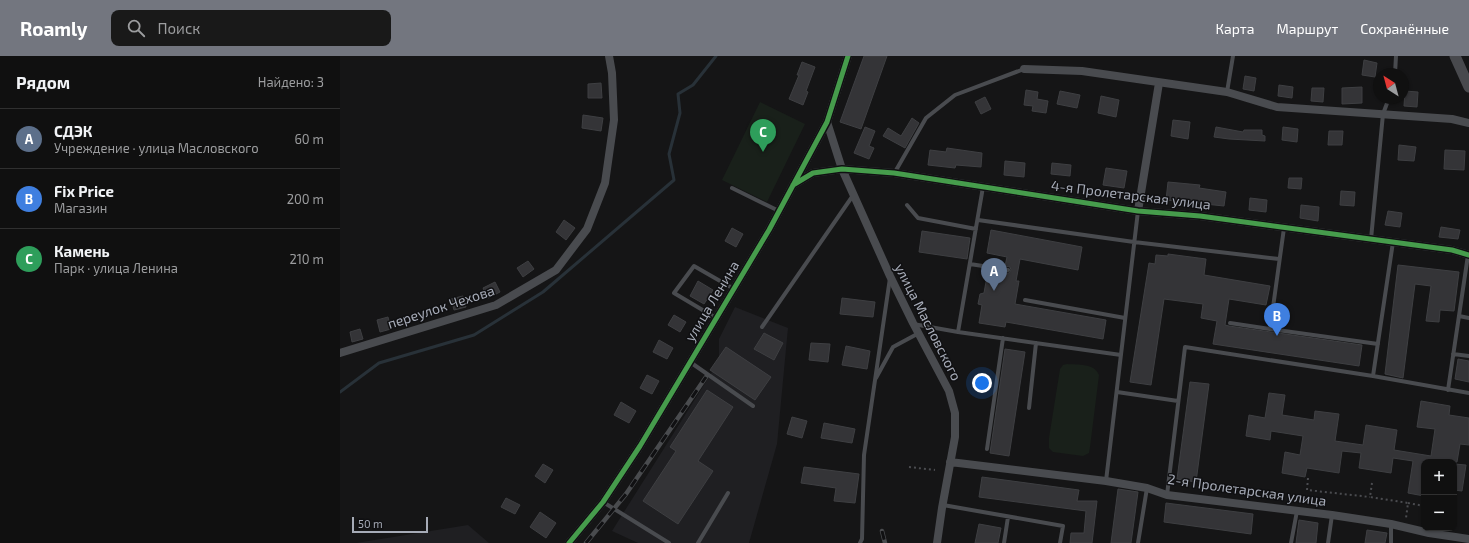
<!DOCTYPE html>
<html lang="ru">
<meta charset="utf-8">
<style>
body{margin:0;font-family:"Exo 2",sans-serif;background:#191919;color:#f1f3f6}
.controls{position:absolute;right:12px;bottom:12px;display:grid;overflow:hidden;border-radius:8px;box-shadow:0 1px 3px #0004}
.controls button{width:36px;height:36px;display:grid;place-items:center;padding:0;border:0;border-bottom:1px solid #303030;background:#101010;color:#f1f3f6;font:20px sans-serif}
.compass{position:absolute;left:1033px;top:12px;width:36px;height:36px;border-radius:50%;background:#101010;box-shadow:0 1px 3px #0004;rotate:324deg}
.scale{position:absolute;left:12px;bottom:10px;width:76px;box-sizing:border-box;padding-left:4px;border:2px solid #a6abb7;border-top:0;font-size:11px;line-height:14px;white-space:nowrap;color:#a6abb7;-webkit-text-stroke:3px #101012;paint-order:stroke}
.you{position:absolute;left:642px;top:327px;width:14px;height:14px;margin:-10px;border:3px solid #fff;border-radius:50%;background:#1a73e8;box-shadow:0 0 0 6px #1a73e833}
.badge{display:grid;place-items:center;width:26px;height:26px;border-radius:50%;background:#73767f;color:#fff;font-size:13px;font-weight:700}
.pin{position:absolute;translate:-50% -33px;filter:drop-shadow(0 1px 2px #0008)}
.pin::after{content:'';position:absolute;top:21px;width:14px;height:12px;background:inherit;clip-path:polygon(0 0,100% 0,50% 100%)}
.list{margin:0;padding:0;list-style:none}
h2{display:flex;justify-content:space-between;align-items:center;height:52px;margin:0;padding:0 16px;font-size:17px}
h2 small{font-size:13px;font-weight:400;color:#9c9d9f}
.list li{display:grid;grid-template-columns:26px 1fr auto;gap:12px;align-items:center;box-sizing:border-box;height:60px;padding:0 16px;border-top:1px solid #303030}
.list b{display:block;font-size:15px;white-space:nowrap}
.list p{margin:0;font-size:13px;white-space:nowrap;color:#9c9d9f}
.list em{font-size:13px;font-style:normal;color:#9c9d9f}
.icon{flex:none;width:22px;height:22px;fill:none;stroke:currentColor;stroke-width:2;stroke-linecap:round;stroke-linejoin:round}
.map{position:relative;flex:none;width:1129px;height:487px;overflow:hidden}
header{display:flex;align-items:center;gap:24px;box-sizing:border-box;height:56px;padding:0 20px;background:#73767f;color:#fff}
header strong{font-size:19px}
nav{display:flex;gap:22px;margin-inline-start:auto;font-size:14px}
.search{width:280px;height:36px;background:#191919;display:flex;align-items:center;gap:10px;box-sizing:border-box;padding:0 14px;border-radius:8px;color:#9c9d9f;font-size:15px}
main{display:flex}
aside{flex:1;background:#101010}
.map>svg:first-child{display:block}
.built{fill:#1f1f22}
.green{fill:#19201a}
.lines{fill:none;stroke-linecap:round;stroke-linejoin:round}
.stream{stroke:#283138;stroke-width:3}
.building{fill:#343437;stroke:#3e3f42}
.path{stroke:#4b4c50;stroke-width:2;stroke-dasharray:2 3;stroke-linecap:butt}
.lane{stroke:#494b4f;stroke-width:4}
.street{stroke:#494b4f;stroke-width:8}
.secondary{stroke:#48494d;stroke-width:11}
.rail-casing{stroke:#494b4e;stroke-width:4.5}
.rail{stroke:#101012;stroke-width:3;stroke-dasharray:9;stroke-linecap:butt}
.cycleway-casing{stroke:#101012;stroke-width:8}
.cycleway{stroke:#469c4c;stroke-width:5}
.labels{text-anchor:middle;stroke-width:3;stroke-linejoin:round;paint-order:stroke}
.street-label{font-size:14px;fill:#a6abb7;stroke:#101012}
</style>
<header>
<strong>Roamly</strong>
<div class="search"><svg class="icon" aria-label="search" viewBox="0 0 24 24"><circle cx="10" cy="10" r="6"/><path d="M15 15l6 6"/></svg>Поиск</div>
<nav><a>Карта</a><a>Маршрут</a><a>Сохранённые</a></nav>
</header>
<main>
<aside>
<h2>Рядом<small>Найдено: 3</small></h2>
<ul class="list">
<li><span class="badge" style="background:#5c6f8a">A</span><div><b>СДЭК</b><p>Учреждение · улица Масловского</p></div><em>60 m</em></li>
<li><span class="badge" style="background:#3f7fe0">B</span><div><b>Fix Price</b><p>Магазин</p></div><em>200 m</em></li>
<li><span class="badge" style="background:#2e9e5b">C</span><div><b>Камень</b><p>Парк · улица Ленина</p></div><em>210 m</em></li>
</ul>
</aside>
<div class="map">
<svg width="1129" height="487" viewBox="0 0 1129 487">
<rect width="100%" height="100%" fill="#151516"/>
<path class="built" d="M395,251l53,21 -11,116 -28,99h-111l-26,-12 107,-170v-22z
M128,469l21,18h-133z"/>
<path class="green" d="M420,46l45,22 -38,78 -45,-22z
M727,308c11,1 27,-1 32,11l-9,72 -1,6 -6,3 -30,-4 -4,-4v-10l11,-69 3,-4z"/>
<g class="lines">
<path class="stream" d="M0,336l39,-29 95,-28 69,-43 131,-112 -5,-26 11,-41 -2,-19 15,-9 23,-29"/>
</g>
<path class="building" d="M524,0h23l-26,73 -21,-7z
M1024,4l13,3 -2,14 -13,-2z
M462,6l13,5 -9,24 2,1 -5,13 -14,-6 10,-24h-2z
M905,20l11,2 -2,13 -11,-2z
M261,27l1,15h-14v-14z
M939,29l14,2 -1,11 -14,-2z
M1022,31v16l-20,1v-16z
M972,32h12l-1,14 -12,-1z
M686,34l12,2 -1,7 11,2 -2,12 -14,-2 1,-5 -9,-1z
M720,35l20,4 -3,13 -20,-4z
M1065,35l13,1 -1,15 -13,-1z
M761,40l18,4 -3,17 -18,-4z
M645,41l6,12 -10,5 -6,-12z
M243,59l20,3 -2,13 -19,-3z
M572,62l7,5 -14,25 -22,-12 5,-8 13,8z
M833,64l17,2 -2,17 -17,-3z
M525,71l10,4 -6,15 5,2 -5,11 -15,-6z
M876,71l27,5 1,-2h18v5l3,1v5l-36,-2 -15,-2z
M943,71l15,2 -1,13 -15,-2z
M989,75h14l-1,14h-14z
M1059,89l17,2 -2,14 -16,-1z
M607,92l35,5 -1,14 -25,-2 -1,3 -27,-3 2,-15 16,2z
M1105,94l20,1 -1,19 -20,-1z
M665,105l20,2 -1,14 -20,-2z
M712,107l19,2 -1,11 -19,-2z
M766,112l21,3 -3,17 -21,-3z
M949,122h13l-1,11 -13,-1z
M828,126l32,3 -1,3 27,4 -2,14 -58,-6z
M1001,135l14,1 -1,14 -14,-1z
M910,142l17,2 -1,12 -17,-2z
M961,149l18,2 -1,14 -18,-3z
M1048,155l14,2 -2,14 -15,-2z
M224,164l11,8 -9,12 -10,-8z
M1101,171l19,3 -2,9 -19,-2z
M392,172l11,6 -7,13 -11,-6z
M651,174l91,17 -4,23 -58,-11 -4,22h3l-4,23 91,16 -3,19 -97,-17 -1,5 -26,-4 3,-18 -4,-1 2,-10 4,-1 3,-17 16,3 1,-6h5l2,-3 -1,-3 -5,-1 2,-9 -20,-4z
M582,175l48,7 -3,21 -48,-7z
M828,198l38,5 -2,16 66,11 -4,19 -37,-6 -4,26 4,1 133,19 -3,21 -146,-22 4,-23 -16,-3 2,-14 -39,-5 -13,86 -21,-3 19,-119 6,1 1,-9 12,1z
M188,205l6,8 -11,8 -6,-9z
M1058,209l61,7 -5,39 -14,-1 -1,12 -13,-1 5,-35 -16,-2 -12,94 -18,-4z
M358,225l15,9 -9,14 -14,-8z
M155,226l5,10 -12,6 -5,-10z
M123,240l3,11 -12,3 -3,-11z
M502,242l33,4 -2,15 -33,-3z
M334,259l12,7 -6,10 -12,-7z
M48,261l3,12 -11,3 -3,-12z
M20,273l3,10 -11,3 -2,-10z
M424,277l19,10 -9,17 -20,-11z
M319,284l14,8 -6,11 -14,-7z
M471,287l19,1 -2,18 -19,-2z
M506,290l24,5 -3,18 -25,-4z
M386,291l45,30 -16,23 -45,-30z
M665,293l20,3 -16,104 -19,-3z
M1118,303l11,2v21l-14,-3z
M307,319l12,6 -7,13 -12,-6z
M850,326l19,2 -13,98 -19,-3z
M367,334l26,17 -35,54 15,10 -35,53 -35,-23 33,-50 -6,-4z
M929,337l16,2 -3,20 32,5 1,-9 24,3 -4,27 28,4 3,-20 31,5 -3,20 37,6 4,-27 -18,-2 4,-26 29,5 -1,9 20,3v27l-9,-1 -3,18h-33v34l-16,-3 5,-32 -20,-3 -2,15 -32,-5 2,-15 -19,-2 -3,22 -32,-5 -2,9 -23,-4 3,-21 15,3 3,-19 -32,-5 -1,9 -24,-4 3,-21 16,3z
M281,346l15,9 -7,12 -15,-8z
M452,361l15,4 -5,17 -15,-4z
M484,367l31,6 -3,14 -31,-5z
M203,408l10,6 -8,13 -10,-7z
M1114,408l12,1 -4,26 -8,-1z
M464,411l55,7 -4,29 -21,-2 2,-13 -35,-5z
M642,421l97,13 -2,11h20l-5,42h-22l1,-10h13l2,-22 -107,-14z
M778,433l20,3 -7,51h-20z
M166,442l14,7 -5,9 -14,-7z
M826,447l87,11 -2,20 -87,-12z
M200,456l16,11 -10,15 -16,-11z
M959,464l19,3 -2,20h-20z
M639,468l22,4 -3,15h-23z
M1027,474l20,3 -2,10h-20z"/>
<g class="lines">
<path class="path" d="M569,411l26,3
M968,422l-1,12 63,7
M1032,427l-2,14 38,6 -2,15
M1068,447l16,3"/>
<path class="lane" d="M1055,18l1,-18
M887,36l6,-36
M555,116l31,-54 29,-23 69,-26
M643,131l-25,145 163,23
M392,132l47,23
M567,149l11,13 58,11
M638,164l156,22 145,17
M944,172l-14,101 108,15
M1031,183l12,-125 6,-16
M630,208l38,6
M685,244l100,18
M1119,260l10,2
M376,262l-42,-25 20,-27 40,23
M890,267l40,6
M573,268l45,8
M422,271l92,-133
M1113,298l16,2
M350,306l63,44
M1033,320l20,-134
M536,322l17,-31 26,-14
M1108,334l20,-135
M777,336l61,9
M689,352l7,-65
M647,393l16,-111
M766,425l32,-270
M827,439l18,-148 188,29 96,17
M263,446l66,41
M603,449l120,21 -3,17
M358,487l30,-50
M520,487l2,-4 2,-84 26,-177
M664,487l4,-26
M798,487l9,-55
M951,487l6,-32
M988,487l4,-28
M1051,487v-19"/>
<path class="street" d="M684,13l58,2 145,21 50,15 175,12 17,4
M487,66l15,47 48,107 23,47 36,68 6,22v24l-13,71 -5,35
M453,129l20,-12 29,-4 52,4 244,38 62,5 252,34 17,5
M798,155l21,-128
M0,297l156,-48 60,-35 31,-41 18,-46 9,-63 -2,-47 -3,-17
M610,406l156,19 41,7 20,7 165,20 59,9 38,9 40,6
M229,487l34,-41 37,-56 129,-216 58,-108 21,-66"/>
<path class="secondary" d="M1115,0l14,31"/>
<defs>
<path id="rail" d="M542,475l3,12
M246,487l40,-49 80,-117"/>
</defs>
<use href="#rail" class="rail-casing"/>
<use href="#rail" class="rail"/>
<defs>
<path id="cycleway" d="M453,129l20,-12 29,-4 52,4 244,38 62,5 252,34 17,5
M229,487l34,-41 37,-56 129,-216 58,-108 21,-66"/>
</defs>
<use href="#cycleway" class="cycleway-casing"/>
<use href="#cycleway" class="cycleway"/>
</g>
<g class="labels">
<g class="street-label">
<text transform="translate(791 139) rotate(7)" y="5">4-я Пролетарская улица</text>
<text transform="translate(372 245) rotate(-59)" y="5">улица Ленина</text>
<text transform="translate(101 251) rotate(-18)" y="5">переулок Чехова</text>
<text transform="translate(588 266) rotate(63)" y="5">улица Масловского</text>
<text transform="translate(907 434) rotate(8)" y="5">2-я Пролетарская улица</text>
</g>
</g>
</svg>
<div class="controls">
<button>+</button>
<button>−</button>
</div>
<svg class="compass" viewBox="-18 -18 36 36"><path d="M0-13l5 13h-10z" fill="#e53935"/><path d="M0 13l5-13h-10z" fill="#9c9d9f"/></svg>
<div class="scale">50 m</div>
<div class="you"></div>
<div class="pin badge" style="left:654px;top:235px;background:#5c6f8a">A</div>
<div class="pin badge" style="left:937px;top:280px;background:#3f7fe0">B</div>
<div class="pin badge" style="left:423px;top:96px;background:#2e9e5b">C</div>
</div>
</main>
